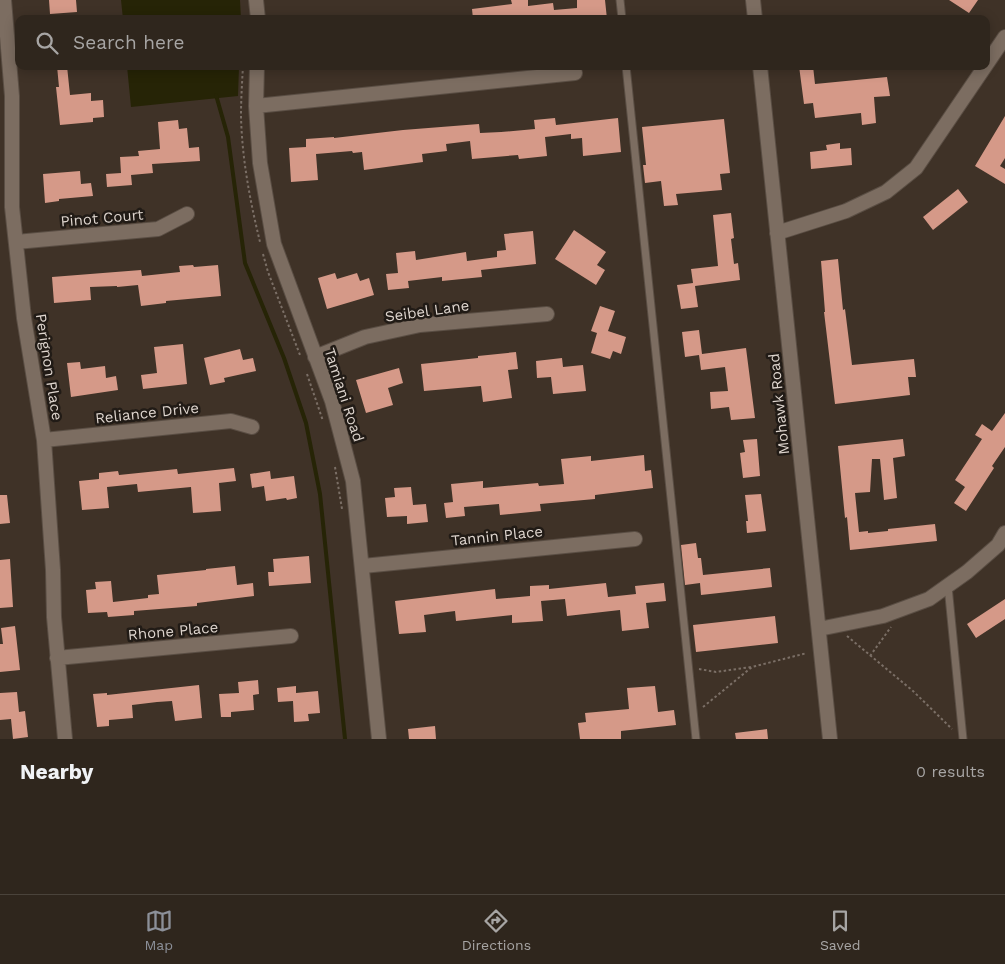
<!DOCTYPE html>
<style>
body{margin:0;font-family:"Work Sans",sans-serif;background:#372e26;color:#f1f3f6}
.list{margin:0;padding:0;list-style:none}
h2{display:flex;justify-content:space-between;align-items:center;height:65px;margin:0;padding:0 20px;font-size:21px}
h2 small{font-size:16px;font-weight:400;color:#a7a5a4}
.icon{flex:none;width:28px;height:28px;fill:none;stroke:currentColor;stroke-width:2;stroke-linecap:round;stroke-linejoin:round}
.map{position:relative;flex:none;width:1005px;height:739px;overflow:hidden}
.search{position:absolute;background:#2f261d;box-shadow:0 2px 12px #0003;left:15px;right:15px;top:15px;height:55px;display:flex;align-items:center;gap:12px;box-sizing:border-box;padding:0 18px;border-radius:10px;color:#a7a5a4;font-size:19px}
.sheet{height:155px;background:#2f261d}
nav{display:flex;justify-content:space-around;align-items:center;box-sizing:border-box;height:70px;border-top:1px solid #4a433b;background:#2f261d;font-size:14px;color:#a7a5a4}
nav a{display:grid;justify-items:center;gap:2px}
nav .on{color:#8c9099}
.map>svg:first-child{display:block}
.water{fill:#262406}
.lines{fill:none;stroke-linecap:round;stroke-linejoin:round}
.stream{stroke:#262406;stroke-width:4}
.building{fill:#d59988}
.lane-casing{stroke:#5a4e44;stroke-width:9}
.street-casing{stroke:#5a4e44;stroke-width:16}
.path{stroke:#7b6f66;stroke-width:2;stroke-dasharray:2.5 2.5;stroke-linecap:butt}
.lane{stroke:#7c6d61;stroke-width:7}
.street{stroke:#7c6d61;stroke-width:14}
.labels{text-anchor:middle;stroke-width:5;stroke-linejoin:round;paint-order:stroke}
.street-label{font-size:15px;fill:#ded5ce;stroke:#211b16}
</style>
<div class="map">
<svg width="1005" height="739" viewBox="0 0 1005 739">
<rect width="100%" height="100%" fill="#3f3227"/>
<path class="water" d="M121,0h119l1,19h-118z
M127,66h112l-1,30 -107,11z"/>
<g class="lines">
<path class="stream" d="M216,95l12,42 17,126 39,95 22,65 14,71 25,245"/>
</g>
<path class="building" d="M49,0h27l1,12 -27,2z
M511,0h17v6l25,-3 1,7 23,-2v-8h28l2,19h-134l-1,-10 40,-5z
M949,0h29l-9,13z
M57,66h10l3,29 21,-2v8l12,-1 1,17 -11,1v4l-33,3 -4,-38h3z
M799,66h14l2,18 72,-7 3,19 -16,1 2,26 -14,2 -1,-12 -46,5 -2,-15 -9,1z
M1005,116v42l-5,8 5,3v15l-30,-18z
M555,118l1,7 62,-7 3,34 -38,4 -1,-18 -11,1v-5l-26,3 2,19 -28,3 -1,-4 -46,4 -2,-18 -24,3 1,7 -25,3 1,8 -59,8 -2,-18 -9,1 -1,-2 -36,3 2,26 -27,2 -2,-34 17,-1v-8l28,-2v1l69,-8 76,-6 1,9 21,-1 34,-3 -1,-9z
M724,119l6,54 -10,1 2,16 -46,4 2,11 -14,1 -3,-25 -16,2 -2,-18h3l-4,-38z
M178,120l1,9 8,-1 2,20 10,-1 1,14 -48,3 1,9 -22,2 1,10 -25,2 -1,-13 15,-1 -1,-16 19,-1 -1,-5 22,-2 -2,-27z
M840,143v6l11,-1 1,17 -41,4 -1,-17 17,-2 -1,-5z
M80,171l1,13 10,-1 2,13 -34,3v2l-14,2 -2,-29z
M958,189l10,13 -35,28 -10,-13z
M731,213l3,25 -3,1 3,25 4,-1 2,17 -45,6 3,21 -17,2 -4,-24 16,-2 -2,-14 27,-3 -5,-51z
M574,230l32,22 -9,13 8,5 -9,15 -41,-26z
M533,231l3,33 -55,6 1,7 -40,4v-4l-34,4 1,7 -21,2 -2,-16 12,-1 -2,-20 19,-2 1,9 50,-8 1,9 30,-4v-6l9,-1 -2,-16z
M838,259l5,51 2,-1 7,56 62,-6 2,18h-8l2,18 -75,9 -11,-92h1l-4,-51z
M193,265l1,2 24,-2 3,31 -55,5v2l-25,3 -3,-21 -21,2v-1l-27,1 1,13 -37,3 -2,-26 89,-7 1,6 38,-4 -1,-6z
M335,273l2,6 20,-6 3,8 9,-3 5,17 -47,14 -9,-31z
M600,306l15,5 -7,20 18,6 -5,17 -8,-3 -3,8 -19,-6 6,-20 -6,-2z
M699,330l3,24 44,-6 9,70 -24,2 -2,-13 -18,2 -1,-17 18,-1 -3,-24 -24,3 -2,-15 -14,2 -3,-25z
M183,344l4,40 -44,5 -2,-14 16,-2 -3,-26z
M240,349l3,11 10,-2 3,13 -32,7 1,4 -15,3 -6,-27z
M516,352l2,17 -10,1 4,28 -29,4 -2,-16 -57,5 -3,-27 57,-6v-2z
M562,358l1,9 20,-2 3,26 -33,3 -2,-17 -14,1 -1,-17z
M80,362l1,7 24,-3 1,12 10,-2 2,14 -47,7 -4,-34z
M399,368l4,15 -15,5 5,17 -27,8 -10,-33z
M1005,413v34l-13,19 2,2 -28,43 -12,-8 11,-16 -10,-7 27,-41 -7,-4 7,-11 10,7z
M757,439l3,37 -17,2 -3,-25 5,-1 -2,-12z
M903,439l2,17 -12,2 4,40 -13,2 -4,-41h-8l-2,33 -15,1 4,39 9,-1v2l20,-2v-2l47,-5 2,17 -87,9 -3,-33 -2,1 -7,-72z
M644,455l1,16 6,-1 2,18 -58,7v4l-55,5 1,7 -41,4 -1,-11 -35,3 1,9 -19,2 -2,-15 9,-1 -2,-18 32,-3v7l55,-5 1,3 25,-2 -3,-25 30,-3v5z
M234,468l2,13 -17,2 2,28 -28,2 -2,-26 -53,5 -1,-8 -30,3 2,21 -27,2 -3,-29 20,-2v-6l19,-2 1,4 58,-6 1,5z
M270,471l1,8 23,-3 3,22 -10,2 -1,-2 -20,3 -2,-15 -12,2 -2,-14z
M411,487l2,18 13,-1 2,18 -21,2v-8l-20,1 -2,-19 10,-1 -1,-9z
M761,494l5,37 -19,2 -1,-12h2l-3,-26z
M0,495h7l3,28 -10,1z
M696,543l2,15h3l2,17 67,-7 2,19 -71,8 -1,-12 -15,2 -4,-40z
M309,556l2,27 -42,3 -1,-14h6l-1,-13z
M10,559l3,48 -13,1v-48z
M235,566l2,19 16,-2 1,13 -57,7v3l-63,5v4l-26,2 -1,-5 -19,1 -2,-23 10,-1 -1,-7 16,-1 2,21 35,-4v-3l11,-1 -2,-19 49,-5v-1z
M606,583l2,14 28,-3 -1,-8 29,-3 2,18 -20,2 3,25 -27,3 -2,-21 -53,6 -2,-17 -24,2 2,20 -31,2v-8l-56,6 -1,-10 -31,4 2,17 -27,2 -4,-33 100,-12 1,10 34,-3v-10l19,-1v4z
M1005,599v20l-29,19 -9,-14z
M775,616l3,27 -82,9 -3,-27z
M15,626l5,44 -20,2v-28h3l-2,-16z
M258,680l1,14 -6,1 1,15 -23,2v5h-10l-2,-23 20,-1 -1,-11z
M199,685l3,33 -27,3 -3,-20 -15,1 -25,3 1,13 -24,2v6l-12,1 -4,-33 14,-1v2z
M296,686v7l22,-2 2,22 -12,1 1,7 -15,1 -1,-21 -15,1 -1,-14z
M655,686l3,26 16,-2 2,15 -55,6v8h-41l-2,-16 8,-1 -1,-9 44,-4 -2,-21z
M17,692l2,20 6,-1 3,26 -15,2 -2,-20 -11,1v-27z
M435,726l1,13h-27l-1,-10z
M767,729l1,10h-32l-1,-6z"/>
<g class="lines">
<defs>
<path id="lane" d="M620,0l2,19
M626,66l70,673
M948,586l15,153"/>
<path id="street" d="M4,0l8,96v111l12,111 20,122 9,130 1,47 11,122
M256,0l2,19
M753,0l2,19
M257,66l-1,40 4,57 14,81 58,157 21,80 26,258
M760,66l70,673
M256,106l319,-33
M777,233l69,-22 40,-19 30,-24 89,-131
M16,242l142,-13 29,-15
M315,357l50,-20 55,-12 127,-11
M44,440l187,-19 21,6
M363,566l272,-27
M819,629l64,-13 46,-17 38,-27 31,-27 7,-12
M57,658l234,-22"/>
</defs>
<use href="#lane" class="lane-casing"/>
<use href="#street" class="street-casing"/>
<path class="path" d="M243,66c-1,17 -2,34 -2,50 1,43 9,85 19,126
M263,254l5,18 32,83
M307,374l16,47
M335,467l7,42
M847,636l66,55 39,38
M870,656l21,-29
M699,669l17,3 35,-5
M703,707l49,-40 55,-14"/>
<use href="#lane" class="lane"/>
<use href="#street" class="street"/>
</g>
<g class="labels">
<g class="street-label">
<text transform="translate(102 218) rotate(-5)" y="5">Pinot Court</text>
<text transform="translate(427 311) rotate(-8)" y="5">Seibel Lane</text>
<text transform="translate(49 367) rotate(81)" y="5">Perignon Place</text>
<text transform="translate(344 395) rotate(72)" y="5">Tamiani Road</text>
<text transform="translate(779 404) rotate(-96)" y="5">Mohawk Road</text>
<text transform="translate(147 413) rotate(-6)" y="5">Reliance Drive</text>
<text transform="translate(497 536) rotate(-6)" y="5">Tannin Place</text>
<text transform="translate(173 631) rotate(-5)" y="5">Rhone Place</text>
</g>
</g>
</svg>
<div class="search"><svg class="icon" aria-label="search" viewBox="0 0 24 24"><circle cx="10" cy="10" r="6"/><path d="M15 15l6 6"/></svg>Search here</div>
</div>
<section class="sheet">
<h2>Nearby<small>0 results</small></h2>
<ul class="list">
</ul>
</section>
<nav>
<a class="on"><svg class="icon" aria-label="map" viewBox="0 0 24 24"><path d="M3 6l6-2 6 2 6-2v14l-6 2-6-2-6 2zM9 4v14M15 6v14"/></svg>Map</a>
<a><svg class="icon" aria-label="directions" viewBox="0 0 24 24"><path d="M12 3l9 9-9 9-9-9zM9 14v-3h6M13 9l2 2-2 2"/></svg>Directions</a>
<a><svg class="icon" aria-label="saved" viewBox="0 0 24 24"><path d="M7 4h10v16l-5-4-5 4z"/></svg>Saved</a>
</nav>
